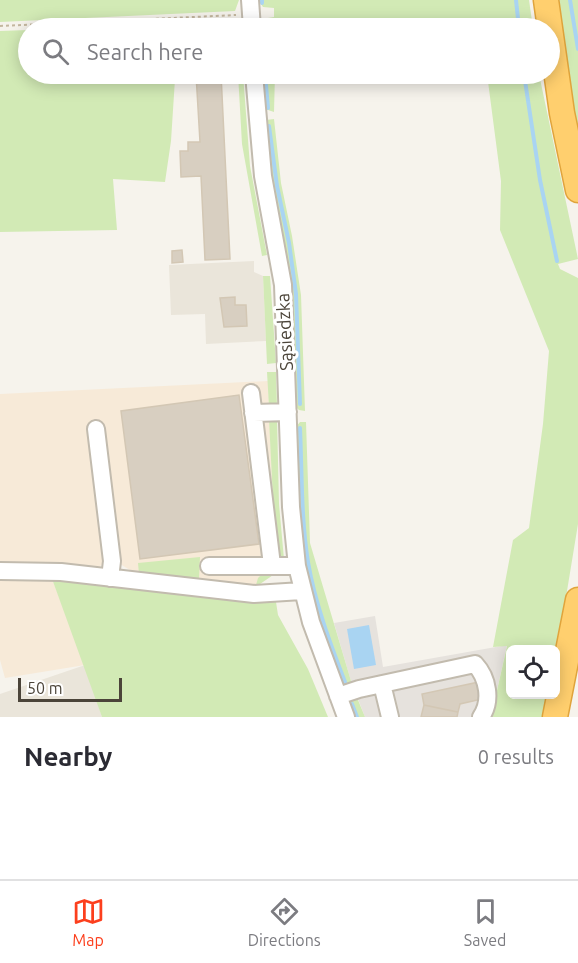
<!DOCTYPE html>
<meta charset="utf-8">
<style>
body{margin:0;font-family:Ubuntu,sans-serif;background:#f7f7f7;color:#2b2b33}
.controls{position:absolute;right:18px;bottom:18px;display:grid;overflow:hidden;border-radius:9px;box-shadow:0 3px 15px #0003}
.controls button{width:54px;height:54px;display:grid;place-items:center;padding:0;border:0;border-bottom:2px solid #e1e1e2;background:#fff;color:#2b2b33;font:30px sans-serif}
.scale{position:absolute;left:18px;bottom:15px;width:104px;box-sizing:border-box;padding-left:6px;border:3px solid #4b4439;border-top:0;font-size:16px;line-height:21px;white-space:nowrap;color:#4b4439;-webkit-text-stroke:4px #fff;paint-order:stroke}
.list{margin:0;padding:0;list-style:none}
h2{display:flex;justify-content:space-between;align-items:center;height:78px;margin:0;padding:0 24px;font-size:26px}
h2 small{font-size:20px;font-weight:400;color:#7c7c81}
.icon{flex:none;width:33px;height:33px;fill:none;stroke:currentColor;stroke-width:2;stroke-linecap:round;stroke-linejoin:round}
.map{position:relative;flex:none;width:578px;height:717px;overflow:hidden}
.search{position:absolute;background:#fff;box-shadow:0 3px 15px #0003;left:18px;right:18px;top:18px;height:66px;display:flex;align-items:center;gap:15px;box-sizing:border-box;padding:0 21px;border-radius:33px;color:#7c7c81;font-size:22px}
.sheet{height:162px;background:#fff}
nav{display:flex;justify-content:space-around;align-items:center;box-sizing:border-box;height:84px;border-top:2px solid #e1e1e2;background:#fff;font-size:16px;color:#7c7c81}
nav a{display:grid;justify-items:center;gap:3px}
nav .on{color:#fc3f1d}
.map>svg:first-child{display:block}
.residential{fill:#eae5da}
.commercial{fill:#f7ead8}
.industrial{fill:#e6e2dd}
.green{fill:#d2eab5}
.water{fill:#a9d4f2}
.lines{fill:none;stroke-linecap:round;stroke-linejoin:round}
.stream{stroke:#a9d4f2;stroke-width:4}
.building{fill:#d8cfc1;stroke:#d3c7b4;stroke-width:1.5}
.minor-casing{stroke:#c2bbae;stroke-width:20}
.highway-casing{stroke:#e0a43c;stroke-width:27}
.path{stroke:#c4b79f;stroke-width:2;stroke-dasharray:3 3;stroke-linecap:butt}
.minor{stroke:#fff;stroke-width:16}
.highway{stroke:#ffcf6e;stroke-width:24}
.labels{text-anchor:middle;stroke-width:6;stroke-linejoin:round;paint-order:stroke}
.street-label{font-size:18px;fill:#4b4439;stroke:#fff}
</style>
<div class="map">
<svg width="578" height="717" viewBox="0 0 578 717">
<rect width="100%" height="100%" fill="#f6f3ec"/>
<path class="residential" d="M254,261v11l9,4 3,65 -60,3 -1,-30 -34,1 -2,-50z
M85,665l17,52h-102v-23z"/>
<path class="commercial" d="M268,381l8,192 -19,13 -122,-13 -15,-9 -16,-2 -6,7 -98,-5v-170z
M0,576h51l34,89 -80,13 -5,-18z"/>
<path class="industrial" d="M375,616l8,51 124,-22 -16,72h-126l-14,-36 -17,-58z"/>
<path class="green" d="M0,0h239l-4,11 -235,11z
M258,0h271l4,28h-274l3,-9 12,-2v-9l-11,-1z
M557,0h21v137l-10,-54z
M236,21l4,3v4h-173z
M28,30v44h150l-3,5 -4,62 -6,41 -52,-3 4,51 -117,2v-201z
M238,74h5l7,92 17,89 -5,1 -20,-112z
M262,74h13l-1,38 -9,-3z
M487,74h52l39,185 -20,5 2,5 18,9v246l-22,134v-8h-46v44l38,1 -5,22h-52l16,-71 -14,1 20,-107 16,-12 14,-104 6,-73 -49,-121 1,-49z
M274,119l7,64 11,53 9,59 4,116 -6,-1 -3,-3 -8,-137 -18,-102 -5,-45 1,-3z
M263,276h7l6,87 -9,1z
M267,372h9l1,35h-8z
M277,418l2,86 5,55 -8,2 -7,-142z
M300,422h6l4,121 41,138 5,2 -15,3c-15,-45 -33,-90 -40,-137 -5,-40 -4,-81 -6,-121z
M200,557l-1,22 57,6 2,-7 5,-5h13l-19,13 -118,-12 -1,-11z
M51,576l225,26 2,13 30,54 20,48h-226z
M361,695l-3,5 7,17h-12l-5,-17z"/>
<path class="water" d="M369,625l7,40 -22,4 -7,-40z"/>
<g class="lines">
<path class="stream" d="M262,0v3
M516,0l3,28
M570,0l8,49
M263,21v7
M265,74l3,34
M524,74l16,106 17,81
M269,126l8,60 12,57 7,51 4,110
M300,428c2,45 1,90 8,134 7,41 22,81 37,120
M352,704l5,13"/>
</g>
<path class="building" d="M196,74h25l9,185 -25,1 -4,-84 -20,1 -1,-26h8v-9h12z
M182,250l1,12 -11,1v-12z
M235,297v8h11l1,21 -23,1 -4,-29z
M239,395l20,149 -119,15 -19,-148z
M479,682l3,17 -22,5 -2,8 -34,-7 -2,-11z
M424,705l34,7 -1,5h-36z"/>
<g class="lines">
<defs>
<path id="minor" d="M250,0l2,28
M254,74l9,102 20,109 8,222 6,59 14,56 35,95
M251,393l21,172
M253,413l35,-1
M96,429l16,132 -2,17
M209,566h88
M0,571l61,1 193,22 48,-3
M382,684l8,33
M338,696l21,-7 116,-25c13,14 17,37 6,53"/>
<path id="highway" d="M546,0l16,113 16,77
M555,717l23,-117"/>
</defs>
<use href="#minor" class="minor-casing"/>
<use href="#highway" class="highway-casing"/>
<path class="path" d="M0,26l236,-11"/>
<use href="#minor" class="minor"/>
<use href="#highway" class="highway"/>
</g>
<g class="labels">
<g class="street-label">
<text transform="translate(285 332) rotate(-93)" y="6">Sąsiedzka</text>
</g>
</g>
</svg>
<div class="controls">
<button><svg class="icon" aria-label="locate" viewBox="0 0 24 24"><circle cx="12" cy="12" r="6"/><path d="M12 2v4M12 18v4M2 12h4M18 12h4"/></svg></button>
</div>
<div class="scale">50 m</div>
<div class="search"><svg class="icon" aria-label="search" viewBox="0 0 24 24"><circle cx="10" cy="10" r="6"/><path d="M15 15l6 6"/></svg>Search here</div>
</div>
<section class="sheet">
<h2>Nearby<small>0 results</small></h2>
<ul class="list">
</ul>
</section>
<nav>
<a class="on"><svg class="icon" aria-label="map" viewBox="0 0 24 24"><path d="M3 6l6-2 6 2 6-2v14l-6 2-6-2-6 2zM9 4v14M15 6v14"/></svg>Map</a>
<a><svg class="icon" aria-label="directions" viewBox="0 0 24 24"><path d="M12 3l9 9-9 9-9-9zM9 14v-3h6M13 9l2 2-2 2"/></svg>Directions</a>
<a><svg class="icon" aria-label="saved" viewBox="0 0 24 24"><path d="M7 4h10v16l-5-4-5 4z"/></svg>Saved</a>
</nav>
